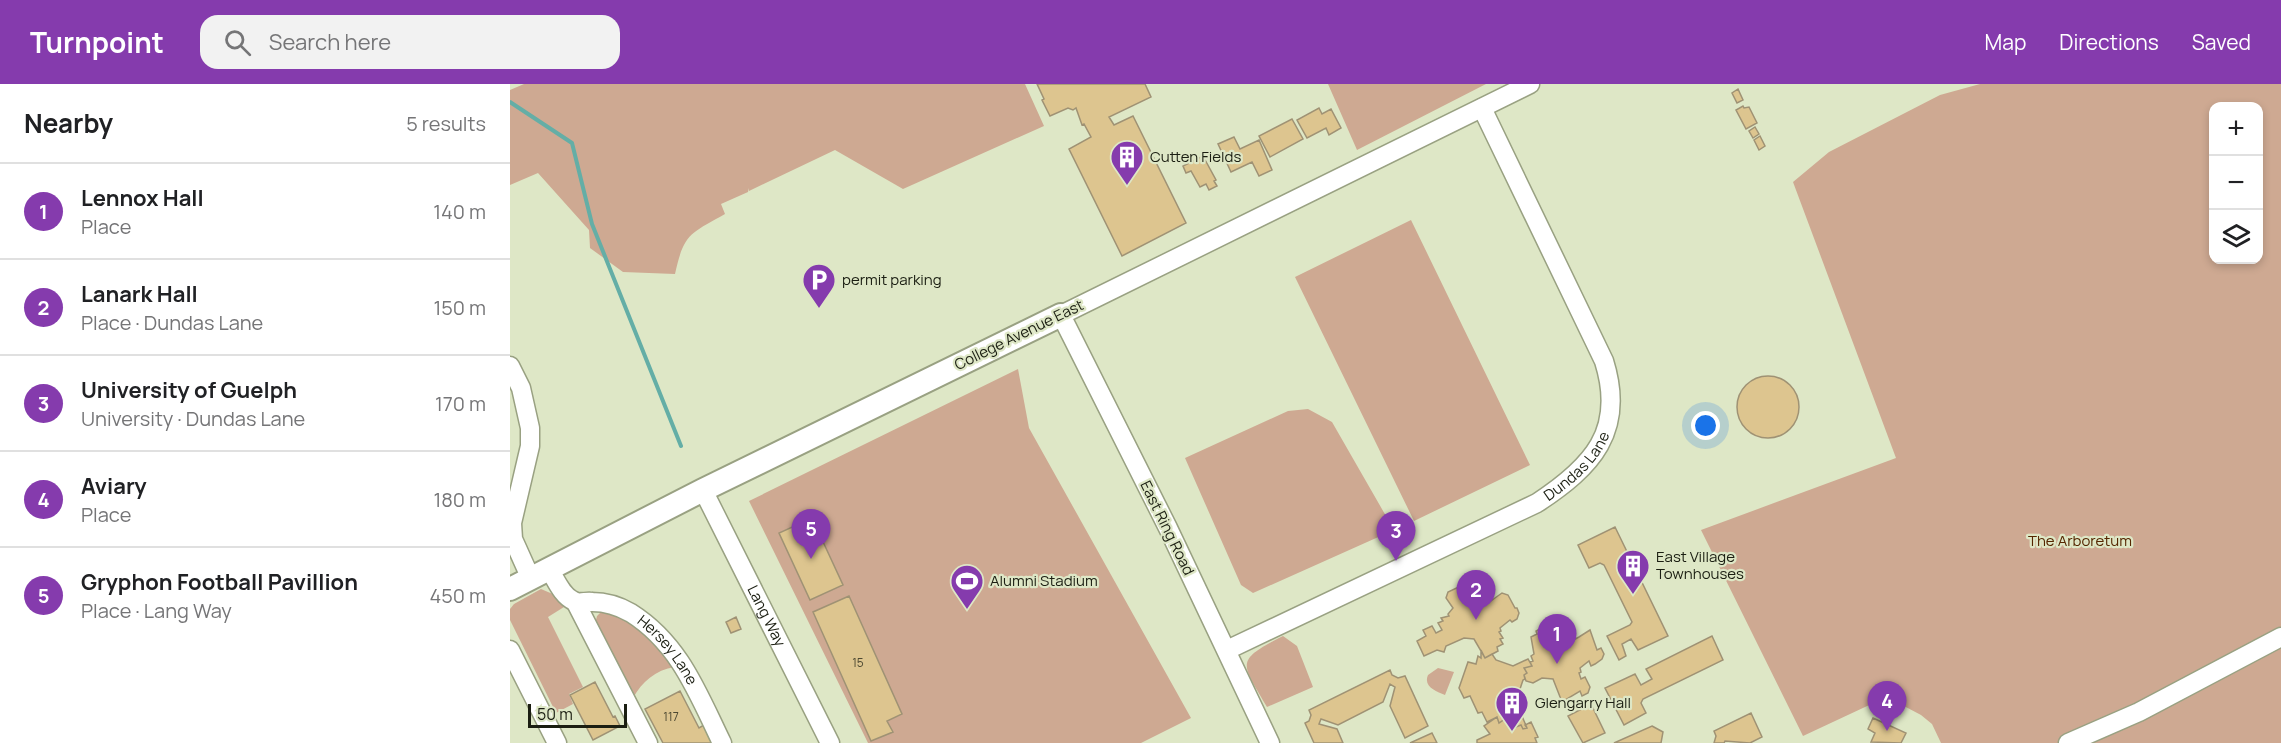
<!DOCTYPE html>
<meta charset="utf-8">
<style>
body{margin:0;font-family:Manrope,sans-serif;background:#f2f2f2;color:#202124}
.controls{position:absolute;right:18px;top:18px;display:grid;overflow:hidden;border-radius:12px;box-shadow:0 3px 9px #0003}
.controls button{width:54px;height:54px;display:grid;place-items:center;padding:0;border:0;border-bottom:2px solid #e0e0e0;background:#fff;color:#202124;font:30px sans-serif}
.scale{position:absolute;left:18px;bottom:15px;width:99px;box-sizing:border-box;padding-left:6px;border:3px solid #1b1e12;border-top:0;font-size:16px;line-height:21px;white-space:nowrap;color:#1b1e12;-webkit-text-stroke:4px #dee7c6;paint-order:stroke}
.you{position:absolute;left:1196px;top:342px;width:21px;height:21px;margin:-15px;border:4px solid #fff;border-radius:50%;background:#1a73e8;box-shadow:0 0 0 9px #1a73e833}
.badge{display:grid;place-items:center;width:39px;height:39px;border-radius:50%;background:#853bad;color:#fff;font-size:20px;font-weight:700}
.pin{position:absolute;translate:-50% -50px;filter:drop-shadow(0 2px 3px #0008)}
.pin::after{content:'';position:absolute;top:32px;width:21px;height:18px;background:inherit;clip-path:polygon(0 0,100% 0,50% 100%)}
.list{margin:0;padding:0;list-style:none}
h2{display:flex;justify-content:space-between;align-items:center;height:78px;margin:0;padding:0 24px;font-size:26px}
h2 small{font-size:20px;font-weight:400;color:#757577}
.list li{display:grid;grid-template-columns:39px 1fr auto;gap:18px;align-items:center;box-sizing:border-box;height:96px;padding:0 24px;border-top:2px solid #e0e0e0}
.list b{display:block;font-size:22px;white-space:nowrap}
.list p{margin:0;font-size:20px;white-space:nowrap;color:#757577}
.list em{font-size:20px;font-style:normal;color:#757577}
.icon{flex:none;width:33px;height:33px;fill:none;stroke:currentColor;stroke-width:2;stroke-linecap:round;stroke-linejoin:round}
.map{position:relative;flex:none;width:1771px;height:659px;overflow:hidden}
header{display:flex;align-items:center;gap:36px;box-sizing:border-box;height:84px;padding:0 30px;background:#853bad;color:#fff}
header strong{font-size:28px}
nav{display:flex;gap:33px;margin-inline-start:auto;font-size:21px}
.search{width:420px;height:54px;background:#f2f2f2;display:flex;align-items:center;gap:15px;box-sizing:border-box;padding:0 21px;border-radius:18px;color:#757577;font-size:22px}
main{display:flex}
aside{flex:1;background:#fff}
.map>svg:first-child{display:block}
.green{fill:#cea992;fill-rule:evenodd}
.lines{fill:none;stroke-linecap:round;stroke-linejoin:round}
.stream{stroke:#64aea6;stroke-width:4}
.building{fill:#ddc58f;stroke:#9f9274;stroke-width:1.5}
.minor-casing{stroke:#99a182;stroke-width:21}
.major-casing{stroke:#99a182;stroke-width:26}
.minor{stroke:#fff;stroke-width:18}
.major{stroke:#fff;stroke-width:22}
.labels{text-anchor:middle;stroke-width:4.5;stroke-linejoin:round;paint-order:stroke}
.number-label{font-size:12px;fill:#4c4831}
.poi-label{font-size:15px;fill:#1b1e12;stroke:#dee7c6;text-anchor:start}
.street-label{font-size:15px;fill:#1b1e12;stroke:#dee7c6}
.park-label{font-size:15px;fill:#552600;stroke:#dee7c6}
</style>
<header>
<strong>Turnpoint</strong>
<div class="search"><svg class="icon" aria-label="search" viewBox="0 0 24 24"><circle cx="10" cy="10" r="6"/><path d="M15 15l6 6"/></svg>Search here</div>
<nav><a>Map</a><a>Directions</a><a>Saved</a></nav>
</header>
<main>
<aside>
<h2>Nearby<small>5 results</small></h2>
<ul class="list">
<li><span class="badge">1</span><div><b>Lennox Hall</b><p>Place</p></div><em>140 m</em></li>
<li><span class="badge">2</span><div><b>Lanark Hall</b><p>Place · Dundas Lane</p></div><em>150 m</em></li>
<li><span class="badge">3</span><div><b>University of Guelph</b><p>University · Dundas Lane</p></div><em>170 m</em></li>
<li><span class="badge">4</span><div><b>Aviary</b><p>Place</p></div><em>180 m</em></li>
<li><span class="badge">5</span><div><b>Gryphon Football Pavillion</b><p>Place · Lang Way</p></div><em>450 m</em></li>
</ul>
</aside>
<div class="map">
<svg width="1771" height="659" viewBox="0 0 1771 659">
<rect width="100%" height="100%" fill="#dee7c6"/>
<path class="green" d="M14,0h501l19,42 -141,63 -68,-39 -86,41v-3l-1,4 -27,12 4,10c-35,20 -41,19 -50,60l-52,-2 -33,-24 -1,-18 -51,-57 -28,12v-95z
M818,0h158l-129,66z
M1470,0h301v659h-340l-9,-19 -11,-9 -19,-10 -22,-5 -77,36 -102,-206 195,-72 -103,-276 36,-30 111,-57zM1704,22h44v154h-44z
M901,136l119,245 -116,56 -119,-244z
M508,285l11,59 162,290 -50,25h-273l-119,-242z
M798,325l24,13 62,108 -141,63 -12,-8 -56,-127 103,-47z
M31,505l14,6 9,12 -16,10 35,70 -14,7 4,10 -17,9 -46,-93v-11l4,-5z
M92,527c29,1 56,36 73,56 -20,3 -33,15 -42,31l-38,-74 2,-8z
M773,552l14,10 16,41 -46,20c-25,-44 -34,-46 16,-71z
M928,584l16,4 -9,23c-9,-4 -22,-8 -17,-20z"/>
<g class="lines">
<path class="stream" d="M0,18l62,41 20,81 89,222"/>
</g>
<path class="building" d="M527,0h108l6,13 -42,20 5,8 19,-9 53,107 -64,33 -53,-107 22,-12 -7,-13 -2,1 -6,-17 -3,2 -5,-2 -18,8 -8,-16 2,-1z
M1228,5l5,11 -6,3 -5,-10z
M1233,22l1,2 5,-1 8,16 -11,6 -10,-19z
M809,24l3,6 9,-5 10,19 -12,7 -3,-7 -19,10 -10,-18z
M782,35l11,20 -33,18 -11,-21z
M1245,43l4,7 -6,4 -4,-7z
M1250,52l5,10 -6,4 -5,-10z
M724,53l6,12 19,-9 13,30 -13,6 -7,-14 -21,10 -13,-28z
M693,72l13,24 -2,1 3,5 -8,4 -3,-6 -6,3 -9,-16 -5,2 -3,-7z
M1227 323a31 31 0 1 1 62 0a31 31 0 1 1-62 0Z
M302,434l31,67 -33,15 -31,-67z
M1105,443l53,109 -30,14 -7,-11 -9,5 4,12 -7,4 -12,-24 23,-11 2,-3 -28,-57 -4,-2 -11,5 -11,-23z
M1105,443l53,109 -30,14 -7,-11 -9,5 4,12 -7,4 -12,-24 23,-11 2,-3 -28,-57 -4,-2 -11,5 -11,-23z
M957,499l5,1 6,17 10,2 14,-10 6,2 7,13h2l2,5 -2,6 -5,3 -2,-2 -10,8 1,3 -2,1 4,6 -3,1 3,5 -6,3 1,4 -13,7 -11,-19 -10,-1 -18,8 -2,6 -7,-2 -13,6 -7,-15 9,-5 -3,-6 9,-4 4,7 6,-3 -4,-7 5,-2 -2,-3 8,-2 -1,-2 5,-6 -7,-10 2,-6z
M339,512l53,118 -15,7 6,11 -22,9 -58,-129z
M226,533l5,12 -10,4 -5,-11z
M1035,542l4,7 3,-2 6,11 4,2 1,-3 5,2 11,-6 11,-7 7,20 4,-2 3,6 -2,5 -7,5 -4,2 -2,-5 -9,7 1,4 -2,1 2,6 4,-2 5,10 -2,6 -6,3 -2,-5 -18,11 -9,-23 -11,-1 -9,5 -7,-2 -2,-6 3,-2 -3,-5 8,-2 -2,-4 3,-1 -2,-5 3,-2 -3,-17 6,-3 -1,-3z
M1202,552l11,24 -80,39 -2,4 5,10 -22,12 -19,-37 30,-14 6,11 11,-6 -6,-10z
M1202,552l11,24 -80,39 -2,4 5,10 -22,12 -19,-37 30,-14 6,11 11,-6 -6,-10z
M971,566l4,8 7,-4 4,6 17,6 15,-7 4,7 -8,2 3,5 -3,2 1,4 -2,1 -3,9 2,4 -8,4 13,31 -4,1 -2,-4 -5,2 -9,-3 -2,-5 -6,4 -2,-6 -10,5 -5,-10 -4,1 -8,-17 -6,2 -5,-10 9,-26 8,2 2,-8 3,2z
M880,586l2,5 6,3 7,-2 23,50 -23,12 -15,-32 5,-19 -5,-3 -7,18 -45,23 -17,-6 -2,5 18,5 6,14h-29l-9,-20 4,-2 2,-6 -2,-5z
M880,586l2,5 6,3 7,-2 23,50 -23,12 -15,-32 5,-19 -5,-3 -7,18 -45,23 -17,-6 -2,5 18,5 6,14h-29l-9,-20 4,-2 2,-6 -2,-5z
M85,598l18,35 2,-1 5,10 -27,14 -23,-45z
M170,607l19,37 5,-3 9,18h-50l-18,-34z
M1081,620l14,29 -22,10 -15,-27z
M1081,620l14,29 -22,10 -15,-27z
M1241,629l11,24 -12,6 -25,-2 -1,2h-10l2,-7 -2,-5z
M1241,629l11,24 -12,6 -25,-2 -1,2h-10l2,-7 -2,-5z
M987,633l2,6 6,-4 2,5 9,3 5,-2 2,4 4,-1 -2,-3 6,-3 7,15 -3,1 2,5h-60v-3l13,-6 -6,-8z
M1363,634l33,15 -5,10 -30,-1 4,-9 -7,-4z
M1142,642l11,6 -2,11h-47z
M1142,642l11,6 -2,11h-47z
M922,649l5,10h-27z
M922,649l5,10h-27z"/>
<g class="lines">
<defs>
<g id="minor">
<path d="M0,282l11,22 9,40v18l-18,77 1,16 18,40"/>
<path id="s1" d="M193,406l127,253"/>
<path id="s2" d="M39,485c7,11 13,27 25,32 5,3 12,0 18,1 15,0 27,4 39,11 49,31 67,81 91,130"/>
<path d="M66,519l72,140"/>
<path d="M0,566l47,93"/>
<path id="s3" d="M717,566l310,-147c55,-36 89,-72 67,-142l-122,-253"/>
<path d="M760,659l-102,-215 -107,-213 469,-231"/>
<path d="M1558,659l71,-31 142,-75"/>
</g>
<path id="major" d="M0,505l193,-99 358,-175"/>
</defs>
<use href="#minor" class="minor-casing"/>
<use href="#major" class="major-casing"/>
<use href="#minor" class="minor"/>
<use href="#major" class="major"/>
</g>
<defs>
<symbol id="building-pin" viewBox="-11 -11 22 30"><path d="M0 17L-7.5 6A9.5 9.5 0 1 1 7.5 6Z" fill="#853bad" stroke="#dee7c6"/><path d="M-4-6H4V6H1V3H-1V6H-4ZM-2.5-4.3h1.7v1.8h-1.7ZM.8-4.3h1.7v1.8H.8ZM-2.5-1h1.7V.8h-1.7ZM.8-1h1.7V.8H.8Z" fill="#fff"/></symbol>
<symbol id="parking-pin" viewBox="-11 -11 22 30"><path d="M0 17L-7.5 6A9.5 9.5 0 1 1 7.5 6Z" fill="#853bad" stroke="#dee7c6"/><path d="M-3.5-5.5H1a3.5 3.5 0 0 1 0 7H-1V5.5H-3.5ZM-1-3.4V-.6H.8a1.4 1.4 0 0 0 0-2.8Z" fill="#fff"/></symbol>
<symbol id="stadium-pin" viewBox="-11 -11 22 30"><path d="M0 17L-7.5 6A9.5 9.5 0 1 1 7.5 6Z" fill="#853bad" stroke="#dee7c6"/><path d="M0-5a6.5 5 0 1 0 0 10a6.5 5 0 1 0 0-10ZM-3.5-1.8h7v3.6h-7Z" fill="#fff"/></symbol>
</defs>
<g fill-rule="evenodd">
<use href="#building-pin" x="598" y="54" width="38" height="52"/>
<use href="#parking-pin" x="290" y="177" width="38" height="52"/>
<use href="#building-pin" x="1104" y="463" width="38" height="52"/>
<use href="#stadium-pin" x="438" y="478" width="38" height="52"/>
<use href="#building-pin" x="983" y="600" width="38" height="52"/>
</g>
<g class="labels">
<g class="number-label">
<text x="348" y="583">15</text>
<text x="161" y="637">117</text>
</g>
<g class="poi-label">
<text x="640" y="78">Cutten Fields</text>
<text x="332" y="201">permit parking</text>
<text x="1146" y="478">East Village<tspan x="1146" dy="17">Townhouses</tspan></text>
<text x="480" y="502">Alumni Stadium</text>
<text x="1025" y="624">Glengarry Hall</text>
</g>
<g class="street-label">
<text transform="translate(509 251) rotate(-26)" y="5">College Avenue East</text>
<text dy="5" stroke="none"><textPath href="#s3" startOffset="398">Dundas Lane</textPath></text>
<text transform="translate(657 444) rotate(64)" y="5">East Ring Road</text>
<text dy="5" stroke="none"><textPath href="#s1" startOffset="141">Lang Way</textPath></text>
<text dy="5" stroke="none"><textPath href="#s2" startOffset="153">Hersey Lane</textPath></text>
</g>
<g class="park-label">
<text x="1570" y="462">The Arboretum</text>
</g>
</g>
</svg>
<div class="controls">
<button>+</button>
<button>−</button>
<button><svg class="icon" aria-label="layers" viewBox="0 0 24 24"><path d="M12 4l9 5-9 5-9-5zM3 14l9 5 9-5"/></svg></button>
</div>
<div class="scale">50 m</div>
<div class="you"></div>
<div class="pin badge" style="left:1047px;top:580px">1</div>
<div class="pin badge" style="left:966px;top:536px">2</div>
<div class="pin badge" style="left:886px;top:477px">3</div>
<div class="pin badge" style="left:1377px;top:647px">4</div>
<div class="pin badge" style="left:301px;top:475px">5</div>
</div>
</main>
